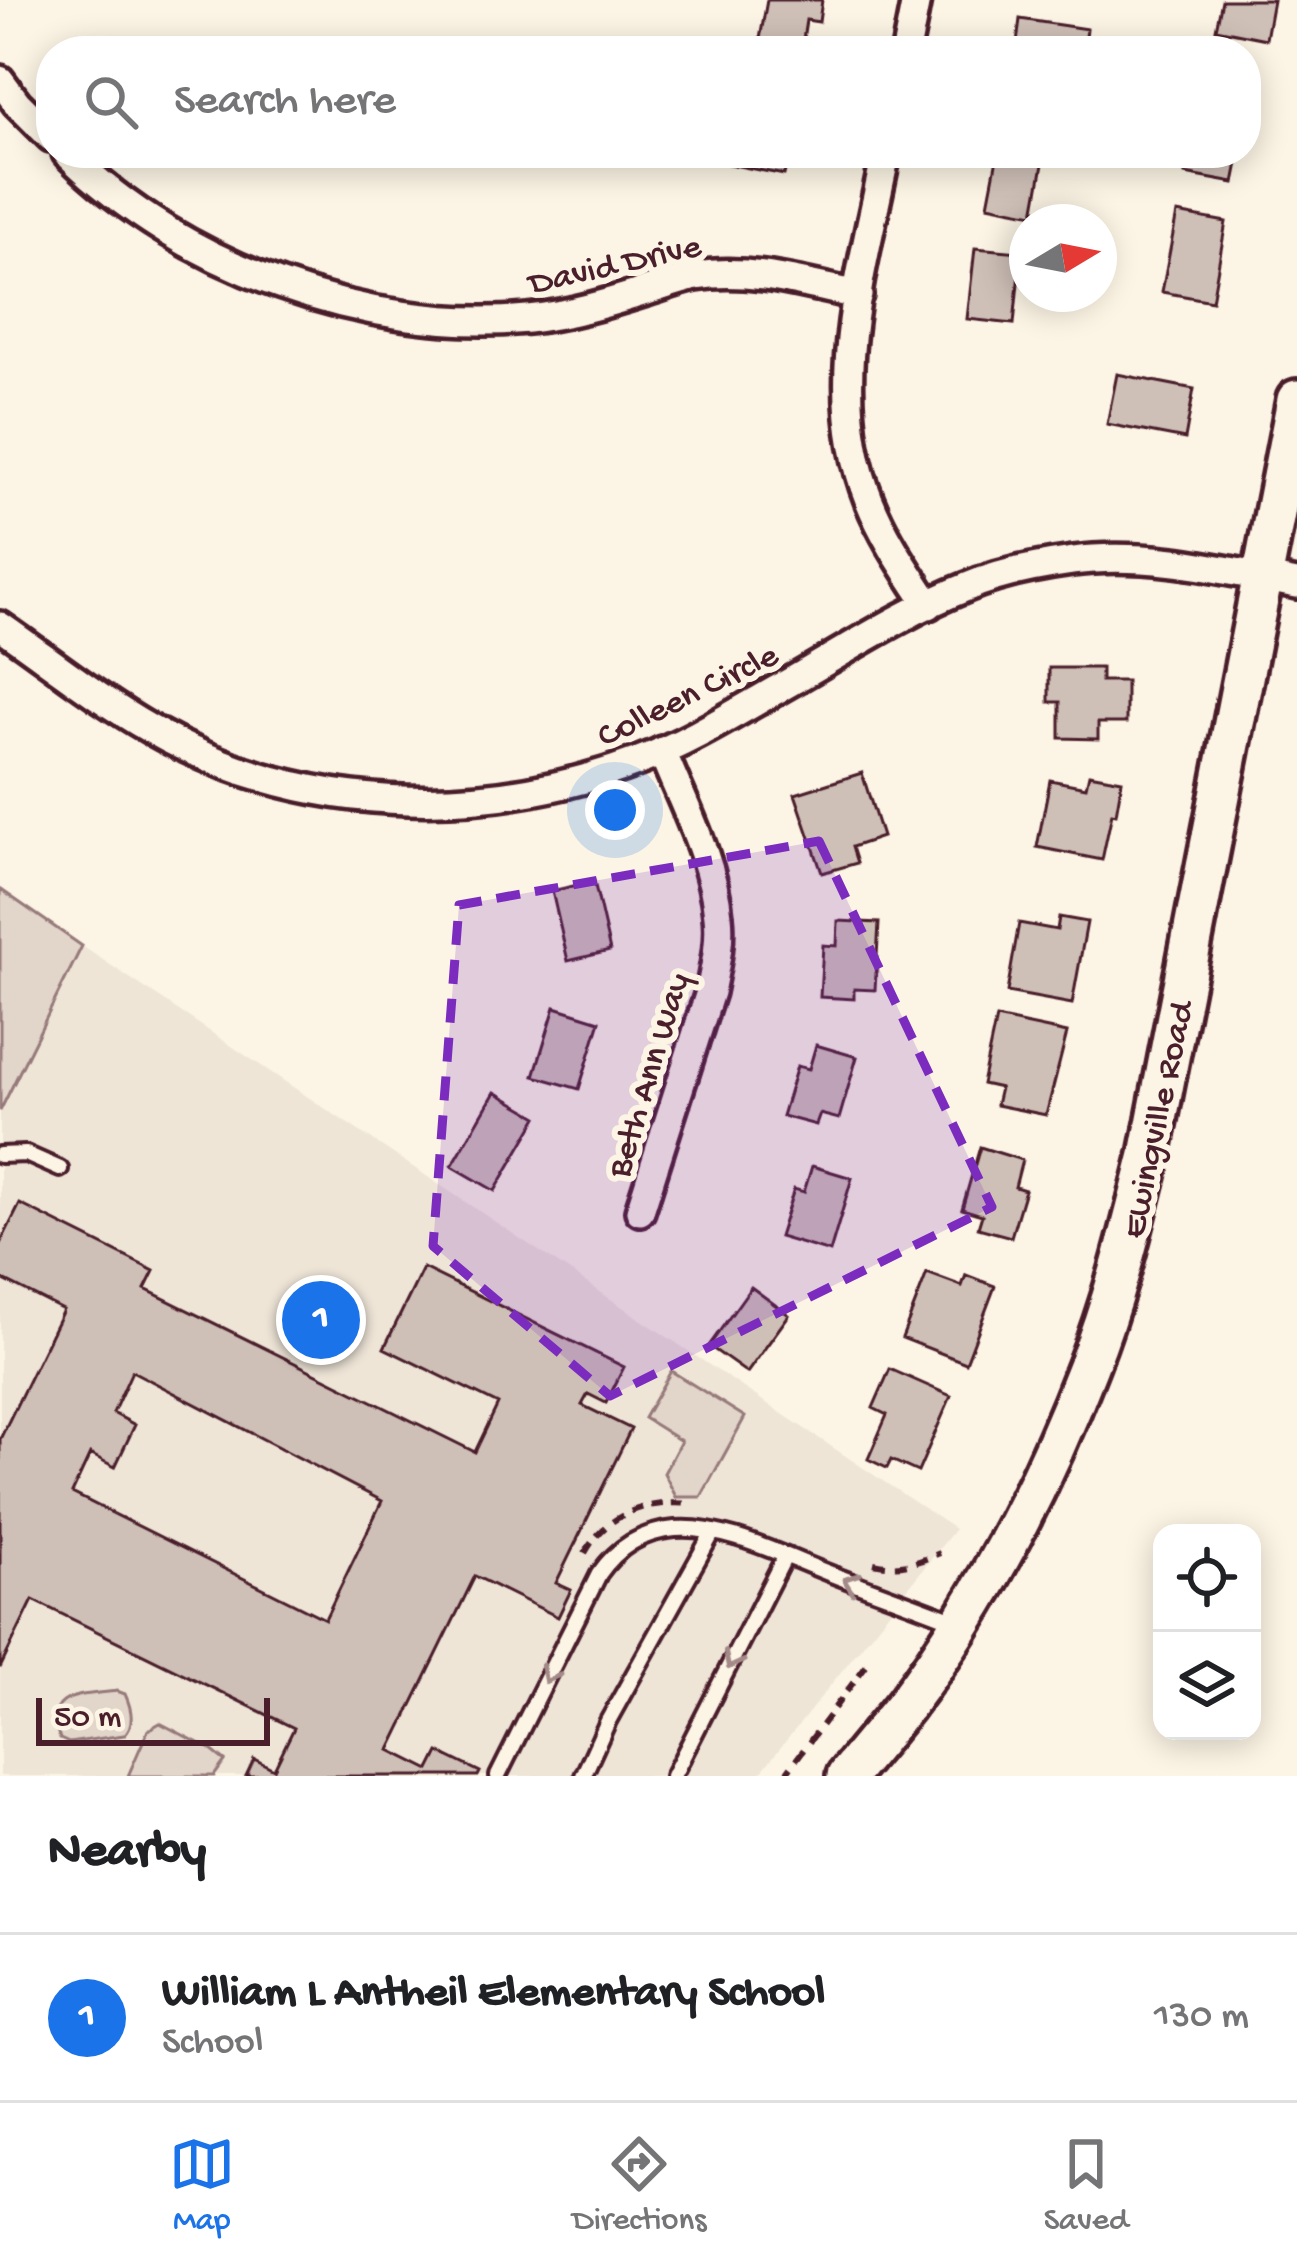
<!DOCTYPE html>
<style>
body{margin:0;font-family:"Gochi Hand",sans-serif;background:#f2f2f2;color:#202124}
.controls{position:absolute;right:36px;bottom:36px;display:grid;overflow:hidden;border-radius:24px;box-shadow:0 6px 30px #0003}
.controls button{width:108px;height:108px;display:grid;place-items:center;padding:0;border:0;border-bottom:3px solid #e0e0e0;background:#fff;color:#202124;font:60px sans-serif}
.compass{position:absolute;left:1009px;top:204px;width:108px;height:108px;border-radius:50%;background:#fff;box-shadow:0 6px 30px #0003;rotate:80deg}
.scale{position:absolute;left:36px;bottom:30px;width:234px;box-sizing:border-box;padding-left:12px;border:6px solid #4a1f2b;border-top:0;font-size:33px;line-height:42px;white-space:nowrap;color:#4a1f2b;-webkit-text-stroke:9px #fcf5e5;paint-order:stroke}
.you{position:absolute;left:615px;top:810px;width:42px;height:42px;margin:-30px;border:9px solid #fff;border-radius:50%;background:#1a73e8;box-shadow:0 0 0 18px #1a73e833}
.badge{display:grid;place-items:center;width:78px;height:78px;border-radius:50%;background:#1a73e8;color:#fff;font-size:39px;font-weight:700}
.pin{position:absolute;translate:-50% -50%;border:6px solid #fff;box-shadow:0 3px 12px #0006}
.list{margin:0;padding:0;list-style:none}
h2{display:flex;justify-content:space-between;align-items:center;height:156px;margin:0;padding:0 48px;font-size:51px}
h2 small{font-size:39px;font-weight:400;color:#757577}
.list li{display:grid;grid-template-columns:78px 1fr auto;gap:36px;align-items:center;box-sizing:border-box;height:168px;padding:0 48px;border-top:3px solid #e0e0e0}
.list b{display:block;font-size:45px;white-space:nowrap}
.list p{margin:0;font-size:39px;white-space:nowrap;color:#757577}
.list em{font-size:39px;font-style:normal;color:#757577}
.icon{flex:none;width:66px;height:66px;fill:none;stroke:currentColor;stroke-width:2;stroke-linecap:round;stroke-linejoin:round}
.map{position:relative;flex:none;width:1297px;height:1776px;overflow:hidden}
.search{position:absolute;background:#fff;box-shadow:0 6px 30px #0003;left:36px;right:36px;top:36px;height:132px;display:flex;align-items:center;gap:30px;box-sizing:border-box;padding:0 42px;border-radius:48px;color:#757577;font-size:45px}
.sheet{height:324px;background:#fff}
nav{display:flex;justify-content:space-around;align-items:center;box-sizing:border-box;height:168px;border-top:3px solid #e0e0e0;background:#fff;font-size:33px;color:#757577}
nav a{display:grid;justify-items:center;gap:6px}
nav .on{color:#1a73e8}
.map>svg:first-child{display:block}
.built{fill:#eee5d7}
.green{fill:#e2d5ca;stroke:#967a7a;stroke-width:3}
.building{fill:#cfc0b7;stroke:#4a1f2b;stroke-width:3;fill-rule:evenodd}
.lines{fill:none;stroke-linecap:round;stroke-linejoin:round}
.service-casing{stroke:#4a1f2b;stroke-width:22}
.minor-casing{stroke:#4a1f2b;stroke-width:36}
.secondary-casing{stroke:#4a1f2b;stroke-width:48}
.path{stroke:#4a1f2b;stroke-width:6;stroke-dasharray:12 9;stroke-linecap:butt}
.service{stroke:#fcf5e5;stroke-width:14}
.minor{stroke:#fcf5e5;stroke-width:27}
.secondary{stroke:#fcf5e5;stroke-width:39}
.oneway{stroke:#a38a88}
.marked{fill:#7b2cbf;fill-opacity:0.2;stroke:#7b2cbf;stroke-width:9;stroke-dasharray:24 15;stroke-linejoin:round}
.labels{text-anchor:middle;stroke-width:12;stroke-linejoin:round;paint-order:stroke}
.street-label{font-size:36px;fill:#4a1f2b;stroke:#fcf5e5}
</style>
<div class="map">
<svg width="1297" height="1776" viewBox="0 0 1297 1776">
<rect width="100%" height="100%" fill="#fcf5e5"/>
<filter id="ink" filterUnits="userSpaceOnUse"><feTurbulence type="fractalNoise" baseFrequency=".00833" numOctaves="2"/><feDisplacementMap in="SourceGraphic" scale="24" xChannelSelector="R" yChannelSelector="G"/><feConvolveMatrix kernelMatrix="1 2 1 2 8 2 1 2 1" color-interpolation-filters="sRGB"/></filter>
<g filter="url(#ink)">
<path class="built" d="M82,946l873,583 -197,247h-758v-665z"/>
<path class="green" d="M0,889l82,57 -82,165z
M671,1371l74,46 -44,80h-25l-12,-24 17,-32 -37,-23z
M117,1691l8,3c6,13 11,30 -1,41l-55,8 -9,-4c-19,-48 24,-43 57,-48z
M160,1723l50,26 15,12 -11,15h-86l20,-46z"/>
<path class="building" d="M767,0h55l-3,22 -13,-2 -4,26 -42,-7z
M1222,0h51l-7,39 -50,-10z
M1020,19l67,10 -3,22h-68z
M716,153h73l-5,22 -70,-14z
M998,153h47l-11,61 -46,-9z
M1189,153h51l-6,30 -49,-9z
M1177,213l49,9 -14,79 -50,-9z
M975,248l46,4 -7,72 -47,-5z
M1117,374l77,15 -9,50 -78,-15z
M1049,668h52v13h25v42h-28v16l-38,-1v-36h-11z
M862,773l20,64 -30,10 5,16 -35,10 -27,-79z
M1089,774l33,6 -6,34 -4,-1 -10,47 -65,-13 13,-67 36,7z
M594,881l16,70 -42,10 -16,-70z
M1059,917l28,5 -15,82 -65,-12 12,-69 38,7z
M838,921l41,2 -4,67 -21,-1v10l-34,-2 3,-52 14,1z
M555,1007l45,14 -21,68 -45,-13z
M996,1018l71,15 -21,82 -50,-10 4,-17 -18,-4z
M816,1045l41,12 -18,62 -19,-5 -4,11 -34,-9 15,-50 12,3z
M495,1092l43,25 -43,74 -43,-25z
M980,1147l42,13 -7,27 10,3 -14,47 -33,-9 4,-13 -20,-6z
M812,1166l40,12 -22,74 -51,-15 15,-48 10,3z
M20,1204l134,67 -9,18 330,163 23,-48 -114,-56 39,-80 201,99 -18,36 -18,-9 -6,11 49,24 -75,154 15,7 -13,27 -83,-41 -85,174 40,20 9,-18 41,20 -2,4h-232l8,-17 20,10 20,-41 -261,-128 -33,68v-229l63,-129 -63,-32v-34zM132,1371l250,130 -57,118 -253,-126 18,-39 25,13 20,-42 -22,-12z
M927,1273l35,13 4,-11 29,11 -29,77 -64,-25z
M751,1287l38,28 -42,58 -38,-27z
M890,1369l61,27 -33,76 -27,-12 -4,8 -19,-9 19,-44 -14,-7z"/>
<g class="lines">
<defs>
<path id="service" d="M0,1155l26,-1 34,15
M498,1776l101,-202c19,-27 42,-42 76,-45 48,-4 107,26 151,43 43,17 87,32 130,49
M583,1776l25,-55 105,-189
M673,1776l112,-220"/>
<path id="minor" d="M906,51l10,-51
M0,80l17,23 34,34
M67,153c114,114 300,181 461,166 39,-4 77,-15 115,-27 17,-5 35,-12 53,-16 54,-9 109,8 162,19
M886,153c-22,113 -62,234 -17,347 15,38 38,71 60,105
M0,626c49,34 98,73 150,103 149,85 330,92 489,32 48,-18 93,-46 137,-71 61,-34 127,-78 191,-103 33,-14 70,-21 106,-26 74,-10 151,9 224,23
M640,1211l70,-219c5,-25 11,-51 8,-76 -5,-57 -35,-112 -56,-165"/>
<path id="secondary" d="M847,1776c19,-24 39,-47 58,-71 77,-102 137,-219 183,-339 27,-68 44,-140 62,-211l147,-755"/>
</defs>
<use href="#service" class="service-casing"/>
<use href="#minor" class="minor-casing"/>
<use href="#secondary" class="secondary-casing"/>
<path class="path" d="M585,1553c22,-40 62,-53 106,-49
M874,1563c26,6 42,0 66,-10
M784,1776l86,-116"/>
<use href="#service" class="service"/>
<use href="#minor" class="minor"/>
<use href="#secondary" class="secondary"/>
</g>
<defs><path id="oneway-chevron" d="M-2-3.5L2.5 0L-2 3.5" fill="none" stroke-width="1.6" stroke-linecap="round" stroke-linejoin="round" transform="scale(3)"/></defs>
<g class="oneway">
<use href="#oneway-chevron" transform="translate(851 1582) rotate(-160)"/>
<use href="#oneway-chevron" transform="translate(732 1661) rotate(117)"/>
<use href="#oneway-chevron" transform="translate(549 1675) rotate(117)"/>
</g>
</g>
<path class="marked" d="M819,841l173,366 -382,189 -177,-150 26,-341z"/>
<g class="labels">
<g class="street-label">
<text transform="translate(614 261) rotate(-13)" y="13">David Drive</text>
<text transform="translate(686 692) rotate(-26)" y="13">Colleen Circle</text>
<text transform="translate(645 1074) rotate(-73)" y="13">Beth Ann Way</text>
<text transform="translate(1154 1119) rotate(-78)" y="13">Ewingville Road</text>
</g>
</g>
</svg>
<div class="controls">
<button><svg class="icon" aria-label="locate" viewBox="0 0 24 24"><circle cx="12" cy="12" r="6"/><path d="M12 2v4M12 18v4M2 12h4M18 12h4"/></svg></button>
<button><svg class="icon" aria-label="layers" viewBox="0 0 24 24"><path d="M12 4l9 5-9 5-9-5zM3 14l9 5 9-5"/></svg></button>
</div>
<svg class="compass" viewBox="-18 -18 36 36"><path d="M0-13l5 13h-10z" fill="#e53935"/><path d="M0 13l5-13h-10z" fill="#757577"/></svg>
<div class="scale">50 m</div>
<div class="you"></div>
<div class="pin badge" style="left:321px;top:1320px">1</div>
<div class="search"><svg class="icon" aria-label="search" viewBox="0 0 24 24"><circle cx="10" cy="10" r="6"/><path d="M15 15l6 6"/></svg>Search here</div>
</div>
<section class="sheet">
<h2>Nearby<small></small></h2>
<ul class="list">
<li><span class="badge">1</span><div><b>William L Antheil Elementary School</b><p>School</p></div><em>130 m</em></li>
</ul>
</section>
<nav>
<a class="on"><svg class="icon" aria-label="map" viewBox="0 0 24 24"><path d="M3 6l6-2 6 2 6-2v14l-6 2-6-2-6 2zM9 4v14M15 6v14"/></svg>Map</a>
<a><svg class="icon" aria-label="directions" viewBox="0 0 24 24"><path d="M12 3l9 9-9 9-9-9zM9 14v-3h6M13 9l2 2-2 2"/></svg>Directions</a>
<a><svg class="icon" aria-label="saved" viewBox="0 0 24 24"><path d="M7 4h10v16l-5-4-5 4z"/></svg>Saved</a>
</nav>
